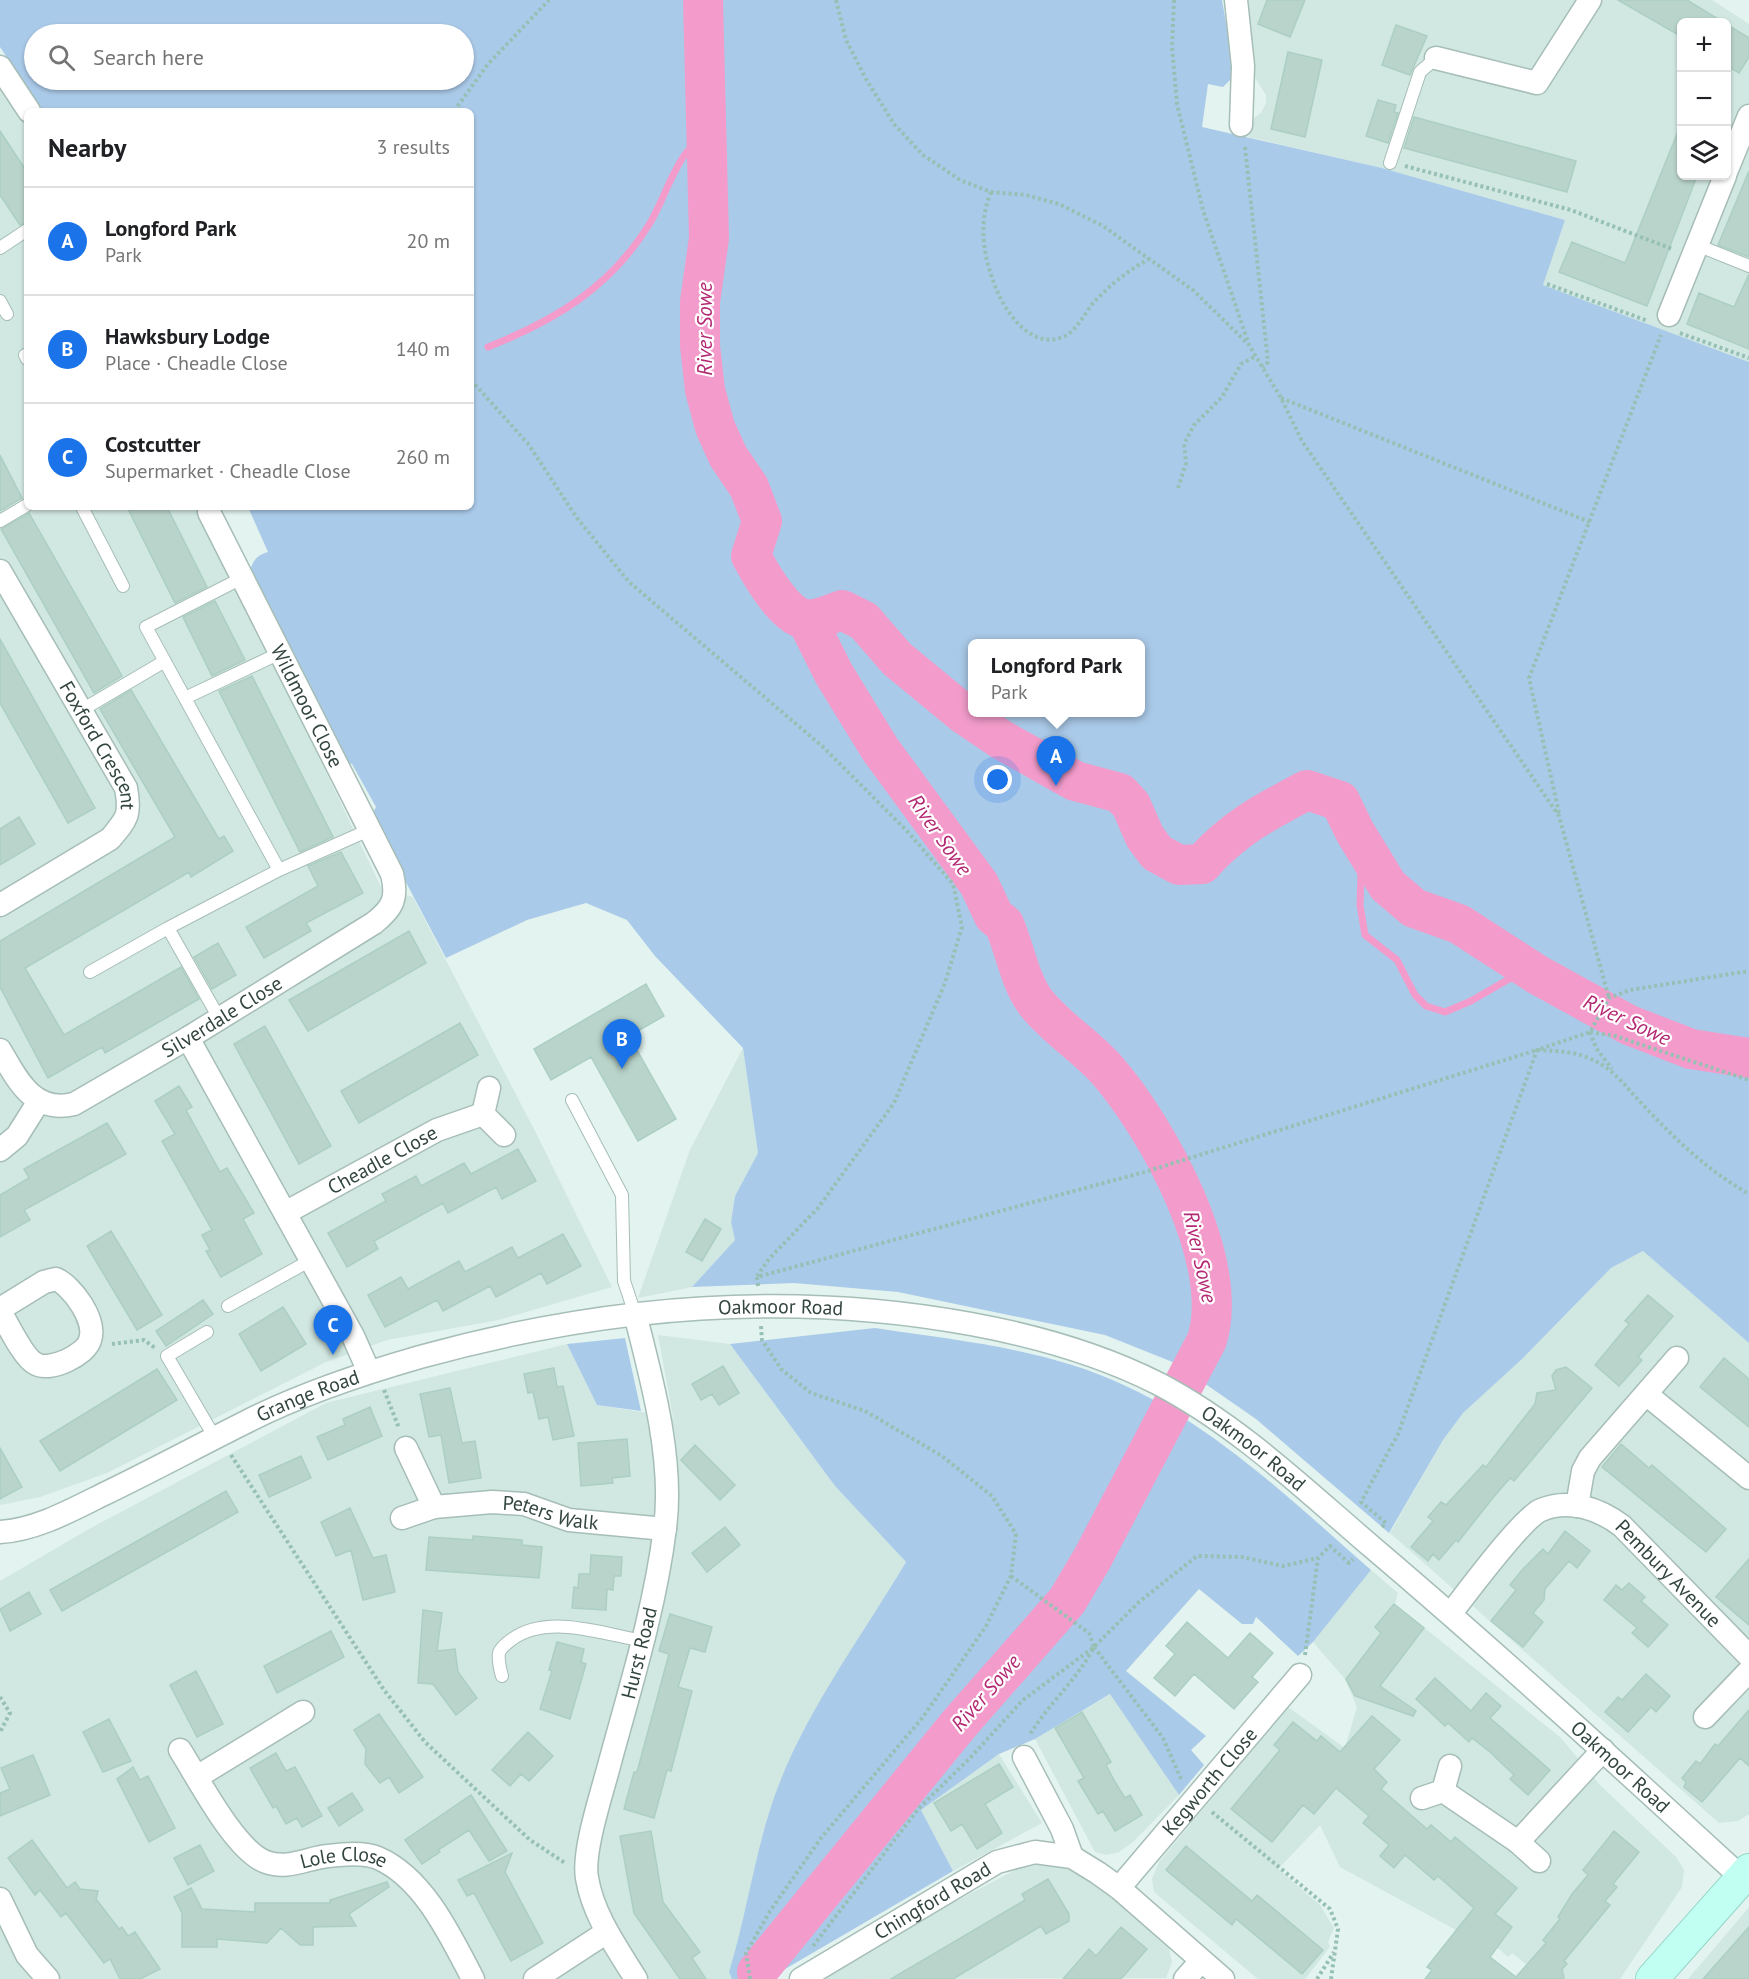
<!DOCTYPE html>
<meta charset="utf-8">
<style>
body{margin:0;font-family:"PT Sans",sans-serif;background:#f2f2f2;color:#202124}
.controls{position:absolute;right:18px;top:18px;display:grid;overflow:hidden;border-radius:9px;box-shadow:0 2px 4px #0004}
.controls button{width:54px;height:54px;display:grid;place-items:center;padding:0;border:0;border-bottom:2px solid #e0e0e0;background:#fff;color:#202124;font:30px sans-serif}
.you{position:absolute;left:998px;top:780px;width:21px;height:21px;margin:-15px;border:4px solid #fff;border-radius:50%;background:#1a73e8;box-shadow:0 0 0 9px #1a73e833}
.badge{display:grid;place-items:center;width:39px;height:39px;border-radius:50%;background:#1a73e8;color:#fff;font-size:20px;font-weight:700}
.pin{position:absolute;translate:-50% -50px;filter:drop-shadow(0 2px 3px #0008)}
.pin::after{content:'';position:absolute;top:32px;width:21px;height:18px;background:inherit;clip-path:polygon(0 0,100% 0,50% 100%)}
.popup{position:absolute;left:968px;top:639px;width:177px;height:78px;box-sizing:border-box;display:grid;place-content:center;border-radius:9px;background:#fff;filter:drop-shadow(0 2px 4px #0005);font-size:20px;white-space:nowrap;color:#757577}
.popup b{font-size:22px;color:#202124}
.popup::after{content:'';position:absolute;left:50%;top:100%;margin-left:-12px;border:12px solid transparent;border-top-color:#fff}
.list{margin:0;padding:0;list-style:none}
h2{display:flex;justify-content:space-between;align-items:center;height:78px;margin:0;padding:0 24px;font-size:26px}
h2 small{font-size:20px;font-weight:400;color:#757577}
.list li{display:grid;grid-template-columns:39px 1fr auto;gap:18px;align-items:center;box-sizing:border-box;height:108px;padding:0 24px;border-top:2px solid #e0e0e0}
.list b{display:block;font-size:22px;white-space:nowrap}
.list p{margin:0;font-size:20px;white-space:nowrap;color:#757577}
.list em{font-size:20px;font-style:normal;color:#757577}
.icon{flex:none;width:33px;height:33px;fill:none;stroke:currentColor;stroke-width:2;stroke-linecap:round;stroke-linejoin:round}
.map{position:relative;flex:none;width:1749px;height:1979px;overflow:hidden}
.search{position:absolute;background:#fff;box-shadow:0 2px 4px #0004;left:24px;top:24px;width:450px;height:66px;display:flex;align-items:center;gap:15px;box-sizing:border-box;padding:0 21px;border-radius:33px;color:#757577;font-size:22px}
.panel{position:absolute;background:#fff;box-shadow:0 2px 4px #0004;left:24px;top:108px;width:450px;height:402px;border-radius:9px}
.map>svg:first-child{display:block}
.residential{fill:#d1e7e1;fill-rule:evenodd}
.green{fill:#aacae9;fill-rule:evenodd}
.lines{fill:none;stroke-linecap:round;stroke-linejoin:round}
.stream{stroke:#f39ccb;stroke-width:7}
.river{stroke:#f39ccb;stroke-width:40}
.building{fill:#b9d4cb;stroke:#accfc3;stroke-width:1.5}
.lane-casing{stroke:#a6beb7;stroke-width:14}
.street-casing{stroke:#a6beb7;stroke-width:25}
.secondary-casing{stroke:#91d5c5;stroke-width:34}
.path{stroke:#97c0b4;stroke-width:4;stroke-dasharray:3 3;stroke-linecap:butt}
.lane{stroke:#fff;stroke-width:12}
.street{stroke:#fff;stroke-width:22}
.secondary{stroke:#c1fff3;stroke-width:32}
.labels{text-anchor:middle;stroke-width:4.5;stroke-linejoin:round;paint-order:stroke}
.street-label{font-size:20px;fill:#33453f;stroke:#fff}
.water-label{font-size:21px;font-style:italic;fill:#b42973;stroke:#fff}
</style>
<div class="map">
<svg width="1749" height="1979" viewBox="0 0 1749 1979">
<rect width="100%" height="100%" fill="#e3f3ef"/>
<path class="residential" d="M1246,0h466l37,24v338l-207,-77 23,-65 -183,-52 -133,-31 1,-16 11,-8 5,-10v-8l-12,-19zM1682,22h44v154h-44z
M0,85l27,40v382h172l182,380 32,10 122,234 77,156 -113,33 -112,20 -61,22 -219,111 -67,24 -40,8z
M743,1048l15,105 -23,43 -4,26 4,18 -43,47 -54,11 52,-148z
M1643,1251l106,92v471l-11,7 -19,2 -329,-290 53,-93 20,-27 58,-53 90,-92z
M658,1335l72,9 105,142 71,76 -101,167 -36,84 -26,114 -14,45 3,7h-732v-398l89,-52 237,-126 241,-59 30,61 76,12z
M1371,1570l27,23 -3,11 166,134 39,47 76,72 8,13 -2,17 -62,92h-75l-33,-26 -4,4 -15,-13 -4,4 -149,-81 -20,-42 -42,44 42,36 14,23 -6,14 2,5 -25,32h-47l-104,-87 -2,-13 7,-17 129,-155 57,41 12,-41 -12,-28 -32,-37z
M1111,1694l68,101 -46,47 -14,10 -13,3 -11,-3 -60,-113z
M999,1754l43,69 -89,48 -32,-61z
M1046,1860l33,12 28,18 61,54 4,18 -6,16 -347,1 81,-49 127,-66z
M1749,1907v72h-61l57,-67z"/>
<path class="green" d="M0,0h1222l12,69 -3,10 -8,8 -15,-3 -6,43 180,41 183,52 -22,65 206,77v981l-106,-92 -32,17 -90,92 -58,53 -20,27 -54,93 -133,-114 -81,-56 -70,-28 -207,-43 -104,-9 -102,4 43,-47 -4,-18 4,-26 23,-43 -15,-105 -88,-92 -28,-36 -41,-17 -59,17 -81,38 -75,-142 5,-9 -24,-43 -8,-2 -95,-187c3,-13 6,-19 19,-23l-20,-45h223v-396h-429l-42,-64zM34,34h430v46h-430zM972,644h168v68h-168z
M875,1328c66,10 134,17 197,37 117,36 209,126 299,205l-58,72 -15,14 -42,-39 -3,7h-11l-43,-35 -73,82 80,65 -15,14 13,15 -25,30 -69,-101 -75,45 -36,15 -78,56 32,61 -185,108h-36l-3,-7c16,-52 24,-107 40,-159 28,-91 89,-170 137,-251l-71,-76 -105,-142z
M625,1338l16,73 -44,-6 -30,-61z"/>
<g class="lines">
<path class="stream" d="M488,347c68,-27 123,-60 162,-124 13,-22 21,-50 36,-70 5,-7 16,-12 22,-17
M1362,844l-2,61 5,30 32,25 18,35 11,11 19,6 26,-11 38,-22 29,-4"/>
<path class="river" d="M703,0l6,238 -9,64v44l5,44 10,37 13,29 21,31 13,34 -11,35c9,17 34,61 54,63 11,2 26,-5 37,-9l22,11 33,38 68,56 37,25 73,41 45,12 11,12 14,32 12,16 22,12 23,-1c32,-36 63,-52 105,-74l33,11 15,31 33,54 26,22 45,16 79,51 91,50 62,24 58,9
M757,1972l202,-248 108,-123 25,-42 115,-219c24,-79 -49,-211 -100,-270 -21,-24 -50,-41 -70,-66 -17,-21 -22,-55 -33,-80l-10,-8 -15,-32 -99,-135 -46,-75 -27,-54"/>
</g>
<path class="building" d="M1267,0h38l-15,37 -32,-13z
M1618,0h69l36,22h-41v15z
M1726,24l23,14v19l-10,16 -13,-8z
M1396,25l31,11 -17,39 -28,-10z
M1288,52l34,8 -17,77 -34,-8z
M1378,100l18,5 -2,7 4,1 -10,30 -22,-7z
M1414,117l162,44 -9,31 -163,-44z
M1681,124l1,52h15l-50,130 -88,-34 13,-30 53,21z
M0,131l27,41v50l-7,3 -20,-30z
M1749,171v86l-31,-12z
M1749,274v75l-62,-25 12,-31 35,14z
M0,455l22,43 -22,13z
M127,507h40l40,80 -32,16z
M29,513l93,163 -28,17 -93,-164z
M215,601l30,59 -33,16 -29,-59z
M0,639l95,169 -27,15 -68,-120z
M252,676l81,161 -33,15 -81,-161z
M131,690l88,149 5,-3 9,15 -42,26 -2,-5 -164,96 39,67 117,-68 18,32 -94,54 -3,-6 -54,31 -48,-91v-46l175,-104 -75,-128z
M19,817l16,27 -35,21v-36z
M341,852l22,41 -57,30 5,8 -47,27 -18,-31 72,-41 -10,-20z
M409,931l17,32 -118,68 -19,-31z
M218,943l18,32 -24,14 -18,-32z
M646,984l18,32 -35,20 47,83 -38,22 -47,-84 -40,23 -17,-31z
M460,1023l18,32 -119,68 -18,-32z
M265,1026l66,120 -32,18 -65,-120z
M179,1086l13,21 -6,3 34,62 7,-4 27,45 -11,6 19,35 -41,23 -15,-26 4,-1 -8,-15 10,-5 -50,-89 13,-7 -20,-33z
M107,1123l19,31 -102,56 6,10 -30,17v-42l29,-17 -5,-9z
M518,1149l18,32 -34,18 -6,-12 -48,26 -5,-10 -69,38 4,8 -31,18 -19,-34 58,-32 -4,-7 34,-18 5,10 43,-23 7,11z
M705,1219l16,10 -19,32 -16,-9z
M111,1231l51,84 -25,15 -50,-84z
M563,1234l18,32 -34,18 -6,-11 -45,24 -6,-11 -47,25 -6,-11 -52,27 -17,-32 33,-18 7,12 51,-28 6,11 47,-25 6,11z
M1648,1295l25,21 -35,41 4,3 -23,26 -24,-21 34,-41 -4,-3z
M203,1300l10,14 -47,32 -10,-15z
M283,1307l23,37 -45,27 -22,-37z
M1724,1358l25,21v48l-49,-40z
M723,1366l16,27 -20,12 -7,-11 -11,6 -9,-16z
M1566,1367l26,21 -78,93 -4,-3 -18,21 -34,43 -2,-2 -17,20 -6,-6 -5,7 -17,-14 22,-26 -5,-4 13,-15 5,3 37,-40 3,2 49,-63 2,-11 19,-3 -4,-14 4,-6z
M554,1368l3,19 6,-1 11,50 -21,4 -5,-23 -9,2 -6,-27 -5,1 -4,-19z
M157,1369l20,31 -117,71 -20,-30z
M450,1388l12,55 13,-2 6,37 -32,5 -8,-48 -12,2 -9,-43z
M370,1407l12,29 -54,24 -11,-23 28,-12 -2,-6z
M627,1439l3,37 -18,2 1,5 -32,3 -3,-43z
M1621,1444l28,24 3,-3 74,64 -20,23 -104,-85z
M695,1445l40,40 -15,15 -39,-40z
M0,1448l22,39 -22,12z
M301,1456l10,22 -42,19 -10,-22z
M226,1491l12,21 -176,99 -12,-21z
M350,1508l23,50 13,-3 9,37 -32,8 -12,-50 -15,6 -15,-34z
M725,1527l15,18 -33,27 -15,-19z
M1565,1531l25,20 -13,17 -8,-7 -24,28 -1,11 -11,13 10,9 -20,25 -32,-26 25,-31 -6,-5 13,-16 20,-20 5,5z
M473,1536l49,4v5l20,2 -3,31 -113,-8 3,-33 44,3z
M591,1555l31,2 -1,19h-7l-1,14 -6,-1 -1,21 -34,-2 2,-21 4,1 1,-14h11z
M1749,1559v66l-33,-28z
M1629,1583l16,14 -4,4 27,24 -20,22 -16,-14 5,-5 -33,-28 12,-15 6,5z
M29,1592l12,22 -31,17 -10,-22z
M1394,1604l30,24 -44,58 36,25 -3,5 -58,-20 -9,-17 35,-46 -6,-6z
M423,1610l19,3 -5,38 18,-2 3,23 19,26 -21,17 -23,-31 -15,-1z
M670,1614l42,13 -7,25 -15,-4 -12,39 14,4 -21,80 -4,-1 -13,48 -30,-9 10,-37h3l32,-118 -10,-3z
M1187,1622l41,36 22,-25 23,20 -21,24 6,5 -24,27 -40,-35 -19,22 -21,-18 21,-24 -9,-8z
M331,1631l13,26 -67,36 -13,-27z
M557,1642l27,7 -3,13 5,2 -16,55 -30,-10 12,-38 -3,-1z
M196,1671l27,53 -26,13 -27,-52z
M1646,1674l24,22 -14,16 -5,-5 -23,25 -23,-20 13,-15 4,3z
M1435,1678l36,33 15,-18 15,13 -11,12 60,52 -22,25 -18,-16 4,-4 -24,-23 -18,-14 -3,4 -21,-19 -3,3 -29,-27z
M1749,1710v56l-9,-8 -38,44 -18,-15 2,-5 -4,-4 14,-17 4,3 15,-20 3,2z
M1082,1712l29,50 -5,3 9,17 10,16 5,-3 12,20 -27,16 -12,-20 -5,3 -20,-33 6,-3 -29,-50z
M379,1714l44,63 -24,16 -10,-16 -9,6 -15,-19 1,-15 -12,-19z
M1372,1716l28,24 -26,29 13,13 -6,7 46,40 4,-4 20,17 4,-5 62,51 -22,26 17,13 -22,30 26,20 30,-34 -3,-3 17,-21 -2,-2 14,-23 16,-19 -5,-5 31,-39 25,21 -26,32 4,3 -12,14 5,4 -46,56 3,3 -5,5 2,10h-139l7,-9 -5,-3 47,-59 -36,-32 -4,4 -29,-25 -11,13 -14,-12 9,-11 -26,-22 6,-7 -33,-28 -22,26 -11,-9 -31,37 -41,-33 49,-59 -6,-5 19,-23 24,19 4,-5 19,16z
M109,1719l22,42 -28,11 -20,-40z
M528,1732l25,24 -24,25 -8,-7 -11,12 -18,-16z
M276,1753l10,18 9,-4 27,49 -20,11 -5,-9 -11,6 -10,-18 -3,2 -23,-40z
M33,1755l17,40 -50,21v-23l10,-4 -9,-21z
M999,1764l14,23 -28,17 17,29 -25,16 -15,-25 -11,7 -17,-28z
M133,1767l7,13 8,-4 27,52 -26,14 -32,-63z
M352,1793l11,17 -24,16 -11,-18z
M471,1795l36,56 -18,10 -20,-31 -31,20 2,2 -18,12 -17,-24z
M651,1831l12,71 37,50 -8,6 14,21h-26l-46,-66 -14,-77z
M32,1840l35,48 8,-6 5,7 18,2 -2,8 23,30 3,-2 6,9 7,-4 25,37 -20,10h-20l-10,-20 -6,4 -38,-50 -5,4 -21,-27 -5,5 -27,-37z
M200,1845l14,26 -26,14 -14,-27z
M1186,1846l66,55 5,-6 66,55 -21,24 -66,-55 -4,6 -66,-55z
M512,1853l-7,19 38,71 -32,18 -37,-68 -7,3 -9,-16z
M1048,1879l21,35v7l-23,13 -5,-8 -88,53h-62l134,-79 -3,-6z
M387,1882l2,5 -40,27 7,12 -43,1v18h-13l-19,-17 -14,15 -50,-4v8h-35v-34l-8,-16 17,-9 11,21 53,3v-9h75v-3z
M1121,1927l26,22 -26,30h-58l26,-30 7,7z
M1749,1927v52h-46l31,-35z"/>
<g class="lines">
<defs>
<path id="lane" d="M1390,163l30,-91 16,-14
M1697,245l52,21
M0,248l27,-18
M0,301l7,13
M25,355l2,4
M82,507l41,79
M0,521l27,-16
M185,698l95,-45
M80,711l85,-50
M279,870l90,-40
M168,928l111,-58 -133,-243 96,-49
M90,972l78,-44 51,90
M572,1100l50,95 2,86 11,33
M228,1306l83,-46
M207,1332l-40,24 48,82
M502,1676c-2,-7 -4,-16 -3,-23 2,-6 7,-9 12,-13 36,-27 93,-6 132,1"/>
<g id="street">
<path d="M1236,0l7,66 -2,59"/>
<path d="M1436,58l101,25 53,-83"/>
<path d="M0,67l29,44"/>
<path d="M1726,172l23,-56"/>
<path d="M1669,315l56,-139"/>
<path id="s1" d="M0,571l126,217c5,27 1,31 -16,51l-110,66"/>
<path d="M188,1038l165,298 16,36"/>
<path id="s2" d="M0,1050c17,29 33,64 74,54l114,-66 186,-115c19,-15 24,-25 18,-49l-183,-362"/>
<path d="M489,1088l-6,26 21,21"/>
<path d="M0,1150l17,-14 22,-35"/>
<path id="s3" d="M285,1213l152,-83 46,-16"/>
<path d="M0,1309l44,-27 12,-3c16,7 41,41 34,61 -4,15 -40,32 -54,24 -12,-5 -29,-41 -36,-53"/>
<path d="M635,1314c17,66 39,146 30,214 -10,80 -34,157 -55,234 -7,28 -28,89 -23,116 6,37 30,70 49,101"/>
<path d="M1646,1394l103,84"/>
<path d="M406,1448l28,59"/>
<path d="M1577,1506l6,-35 7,-13 87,-100"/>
<path id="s4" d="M402,1518l32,-11 58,-5 32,2 45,16 96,9"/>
<path id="s5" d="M0,1532c35,-2 70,-21 102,-37 48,-23 94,-48 142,-72 54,-28 117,-49 176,-66 180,-50 367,-67 551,-33 65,12 129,30 188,60 80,42 145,105 213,163 126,107 248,219 370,331"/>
<path id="s6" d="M1451,1613c16,-20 71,-95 90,-103 28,-12 59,-1 81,16l127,130"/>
<path d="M1705,1717l44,-46"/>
<path id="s7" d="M180,1750c18,28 55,101 86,112 22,8 41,-4 62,-6 16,-2 36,-4 50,2 46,20 73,79 95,121"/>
<path d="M1024,1757l38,72 10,28"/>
<path d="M197,1777l106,-65"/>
<path d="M1443,1791l75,51 21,19"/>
<path d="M1422,1798l21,-7 7,-25"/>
<path d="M1518,1842l85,-92"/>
<path id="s8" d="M1119,1888l181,-213"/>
<path d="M0,1899l27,56 21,24"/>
<path d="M535,1979l72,-47"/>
<path id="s9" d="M801,1979l196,-117 38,-10 37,5 26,16 21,15 104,91"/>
<path d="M1185,1979l16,-18"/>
</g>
<path id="secondary" d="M1652,1979l97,-109"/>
</defs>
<use href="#lane" class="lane-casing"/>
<use href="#street" class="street-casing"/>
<use href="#secondary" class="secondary-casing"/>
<path class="path" d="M836,0l10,40 20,39 28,45 29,31 37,25 31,12 35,3 33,9 44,22 91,65 53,52
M1174,0l-2,47 5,57 26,106 46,135 32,53 21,43 257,375 50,182
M454,111l34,-47 61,-64
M1245,147l23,215 -5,6
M1405,166l166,44 101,39
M991,192c-13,31 -8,63 4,94 10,26 37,66 70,50 13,-7 20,-24 30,-35 15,-16 35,-32 54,-42
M1547,284l101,37
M1680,333l69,25
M471,380l58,65 48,73 52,64 193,164 85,85 46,53 9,43 -17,56 -51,120 -76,105 -49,51 -12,17
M1281,398l309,124
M1178,488l8,-25 -2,-19 10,-19 28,-28 19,-33 15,-8
M1559,813l-30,-135 132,-343
M1590,1032l25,4 134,44
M1590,1032l6,16 16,21
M758,1286l-1,-9 391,-106 389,-121c18,1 37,1 54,9 23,10 35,28 52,46 32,34 65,66 106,89
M112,1344l32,-4 11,8
M384,1390l15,38
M231,1455l153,235 41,52 105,98 35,23
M1382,1527l4,-4 -25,-21 37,-68 139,-384 53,-18 19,-34 21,-8 119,-19
M1011,1576l78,57 5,14c-17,33 -46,57 -65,89
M1094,1647l69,91 19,43
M1305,1655l13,-97 12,-12 19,17 4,-4
M0,1697l10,16 -10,19
M1212,1812l118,97 8,20 -7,50
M813,1946l106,-138 51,-50 53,-58 71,-53 45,-45 58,-46 45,1 41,9 35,-8
M750,1979l-4,-26 24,-42 51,-73 102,-121 63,-91 25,-50 5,-42 -24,-38 -50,-40 -77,-45 -54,-18 -30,-24 -19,-29 -1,-14
M1317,1979l17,-27"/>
<use href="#lane" class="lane"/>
<use href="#street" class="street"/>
<use href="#secondary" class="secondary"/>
</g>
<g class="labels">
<g class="street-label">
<text transform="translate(307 706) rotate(63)" y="7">Wildmoor Close</text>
<text dy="7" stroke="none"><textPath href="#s1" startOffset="201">Foxford Crescent</textPath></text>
<text dy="7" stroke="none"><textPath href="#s2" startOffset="272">Silverdale Close</textPath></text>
<text dy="7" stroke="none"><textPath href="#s3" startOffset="111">Cheadle Close</textPath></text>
<text dy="7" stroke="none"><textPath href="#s5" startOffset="822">Oakmoor Road</textPath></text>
<text dy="7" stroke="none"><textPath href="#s5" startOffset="338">Grange Road</textPath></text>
<text dy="7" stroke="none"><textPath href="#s5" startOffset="1326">Oakmoor Road</textPath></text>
<text dy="7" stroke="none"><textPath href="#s4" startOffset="152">Peters Walk</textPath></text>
<text dy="7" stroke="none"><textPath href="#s6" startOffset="290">Pembury Avenue</textPath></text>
<text transform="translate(639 1653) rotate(-76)" y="7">Hurst Road</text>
<text dy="7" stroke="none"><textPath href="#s5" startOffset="1812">Oakmoor Road</textPath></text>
<text dy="7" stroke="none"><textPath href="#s8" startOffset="140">Kegworth Close</textPath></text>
<text dy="7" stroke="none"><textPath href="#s7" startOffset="222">Lole Close</textPath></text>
<text dy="7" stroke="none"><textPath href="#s9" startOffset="153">Chingford Road</textPath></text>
</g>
<g class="water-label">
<text transform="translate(705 329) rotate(-90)" y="7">River Sowe</text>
<text transform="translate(940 835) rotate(55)" y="7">River Sowe</text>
<text transform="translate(1627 1020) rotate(25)" y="7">River Sowe</text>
<text transform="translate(1200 1257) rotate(78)" y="7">River Sowe</text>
<text transform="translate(986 1693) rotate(-49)" y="7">River Sowe</text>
</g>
</g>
</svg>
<div class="controls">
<button>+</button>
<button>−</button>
<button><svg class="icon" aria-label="layers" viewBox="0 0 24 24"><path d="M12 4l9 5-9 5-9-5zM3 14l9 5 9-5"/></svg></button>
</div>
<div class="you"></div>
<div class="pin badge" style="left:1056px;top:786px">A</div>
<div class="popup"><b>Longford Park</b>Park</div>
<div class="pin badge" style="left:622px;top:1069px">B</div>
<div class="pin badge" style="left:333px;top:1355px">C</div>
<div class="search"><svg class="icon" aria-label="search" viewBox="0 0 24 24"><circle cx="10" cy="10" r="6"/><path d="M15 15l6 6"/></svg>Search here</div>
<section class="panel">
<h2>Nearby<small>3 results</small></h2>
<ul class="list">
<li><span class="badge">A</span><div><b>Longford Park</b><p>Park</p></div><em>20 m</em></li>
<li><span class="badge">B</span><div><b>Hawksbury Lodge</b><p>Place · Cheadle Close</p></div><em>140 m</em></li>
<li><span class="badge">C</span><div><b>Costcutter</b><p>Supermarket · Cheadle Close</p></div><em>260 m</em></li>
</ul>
</section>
</div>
